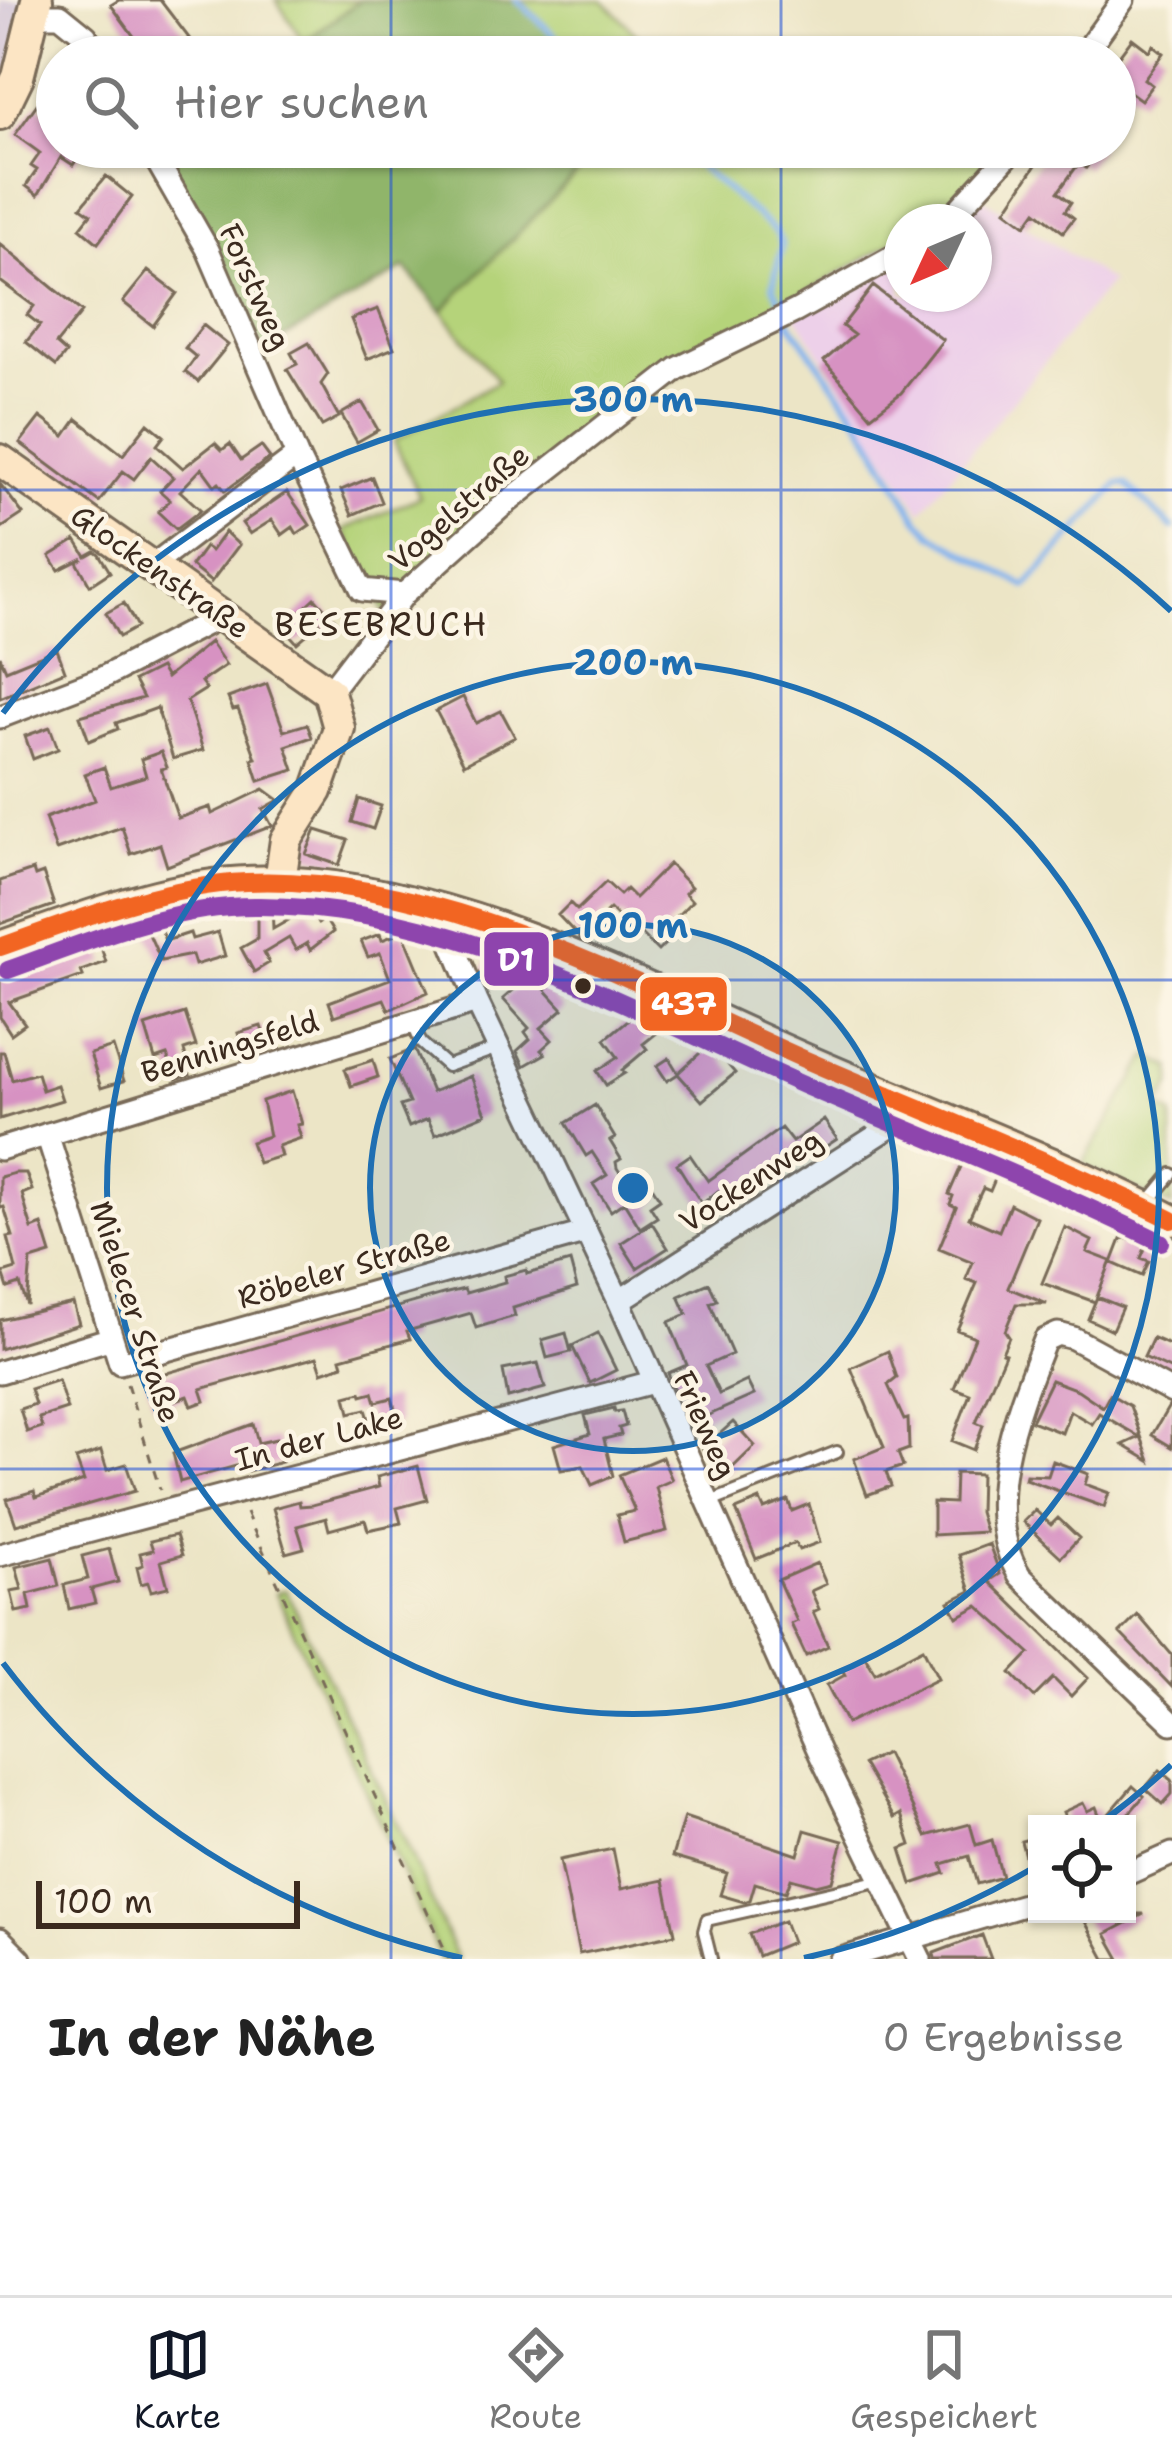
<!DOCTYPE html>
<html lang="de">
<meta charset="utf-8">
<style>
body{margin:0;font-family:"Shantell Sans",sans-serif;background:#f2f2f2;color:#222}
.controls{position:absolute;right:36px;bottom:36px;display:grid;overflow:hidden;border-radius:0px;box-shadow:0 3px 9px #0004}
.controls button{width:108px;height:108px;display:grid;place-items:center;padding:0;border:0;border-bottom:3px solid #e0e0e0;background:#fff;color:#222;font:60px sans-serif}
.compass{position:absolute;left:884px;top:204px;width:108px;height:108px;border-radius:50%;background:#fff;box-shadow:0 3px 9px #0004;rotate:226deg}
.scale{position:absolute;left:36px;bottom:30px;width:264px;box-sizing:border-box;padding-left:12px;border:6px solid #3b2a1e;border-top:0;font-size:33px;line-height:42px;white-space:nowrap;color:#3b2a1e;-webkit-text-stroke:9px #fcf5e5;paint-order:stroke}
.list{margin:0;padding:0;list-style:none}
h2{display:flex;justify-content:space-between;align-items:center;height:156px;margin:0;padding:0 48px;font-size:51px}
h2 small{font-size:39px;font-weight:400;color:#767676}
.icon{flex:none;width:66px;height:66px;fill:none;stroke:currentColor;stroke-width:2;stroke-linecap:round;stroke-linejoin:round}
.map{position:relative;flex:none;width:1172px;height:1959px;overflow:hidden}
.search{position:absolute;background:#fff;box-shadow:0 3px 9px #0004;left:36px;right:36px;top:36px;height:132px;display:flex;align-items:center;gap:30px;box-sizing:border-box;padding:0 42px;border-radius:66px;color:#767676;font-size:45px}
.sheet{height:336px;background:#fff}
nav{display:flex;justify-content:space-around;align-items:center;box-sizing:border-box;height:168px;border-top:3px solid #e0e0e0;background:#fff;font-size:33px;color:#767676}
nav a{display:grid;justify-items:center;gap:6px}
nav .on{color:#111827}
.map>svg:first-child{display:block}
.built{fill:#edd0e9}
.industrial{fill:#ccbed4}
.green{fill:#b5d37a;stroke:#787e4c;stroke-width:3}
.forest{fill:#90b56a;stroke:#667044;stroke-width:3}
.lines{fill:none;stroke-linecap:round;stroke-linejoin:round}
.stream{stroke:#82b3ee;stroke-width:6}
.building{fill:#d792c2}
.lane-casing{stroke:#796b59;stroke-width:16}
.street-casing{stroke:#796b59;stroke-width:27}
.secondary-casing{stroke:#796b59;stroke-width:36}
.path{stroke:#796b59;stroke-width:3;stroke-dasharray:9 9;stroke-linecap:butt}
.lane{stroke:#fff;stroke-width:10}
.street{stroke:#fff;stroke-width:21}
.secondary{stroke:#fce5c4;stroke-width:30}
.bus-1-casing{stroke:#fcf5e5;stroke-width:27}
.bus-2-casing{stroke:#fcf5e5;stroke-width:27}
.bus-1{stroke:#f26522;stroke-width:18}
.bus-2{stroke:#8e44ad;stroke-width:18}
.grid{fill:none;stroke:#1d4ed8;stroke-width:3;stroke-opacity:0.55}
.ring{fill:none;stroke:#1f6fb2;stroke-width:6}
.bus-dot{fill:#3b2a1e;stroke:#fcf5e5;stroke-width:4.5}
.labels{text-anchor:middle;stroke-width:9;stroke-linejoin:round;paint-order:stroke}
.street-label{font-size:30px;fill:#3b2a1e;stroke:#fcf5e5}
.neighbourhood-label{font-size:33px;letter-spacing:3px;fill:#3b2a1e;stroke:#fcf5e5}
.centre{fill:#1f6fb2;stroke:#fcf5e5;stroke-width:6}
.ring-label{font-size:36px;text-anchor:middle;font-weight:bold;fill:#1f6fb2;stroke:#fcf5e5;stroke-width:9;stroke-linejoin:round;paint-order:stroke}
.line-badge{stroke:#fcf5e5;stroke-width:4.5}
.badge-label{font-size:33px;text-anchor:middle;font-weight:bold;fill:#fff}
</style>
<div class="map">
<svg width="1172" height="1959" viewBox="0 0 1172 1959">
<rect width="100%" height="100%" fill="#fcf5e5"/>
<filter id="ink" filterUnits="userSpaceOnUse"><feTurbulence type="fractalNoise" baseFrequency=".00833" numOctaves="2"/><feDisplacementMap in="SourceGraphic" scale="24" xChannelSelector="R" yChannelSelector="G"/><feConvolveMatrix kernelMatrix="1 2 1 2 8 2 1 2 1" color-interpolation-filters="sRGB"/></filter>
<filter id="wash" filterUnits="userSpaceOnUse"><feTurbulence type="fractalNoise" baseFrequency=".004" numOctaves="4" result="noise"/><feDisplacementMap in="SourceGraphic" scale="48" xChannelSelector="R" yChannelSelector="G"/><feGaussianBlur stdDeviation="2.7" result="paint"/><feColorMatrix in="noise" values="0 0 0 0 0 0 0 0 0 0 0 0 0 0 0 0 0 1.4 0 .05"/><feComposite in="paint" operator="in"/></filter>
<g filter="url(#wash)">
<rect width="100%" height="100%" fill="#ece5c6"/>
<path class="built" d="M966,187l145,95 -190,230 -133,-209 114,-66v57h72v-72h-47z"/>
<path class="industrial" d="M0,0h34l-34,107z"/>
<path class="green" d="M276,0h84l-56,42z
M520,0h83l56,57h-81z
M602,147h146l26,26 25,-26h207l-74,73 -30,2v15l-114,66 -107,70 -177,136 -116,109 -45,-88 77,-33 -26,-56 104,-60 -56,-70z
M1148,1056l24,12v15l-13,24 13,8v91l-90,-41z
M286,1590l125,263 46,106h-16l-165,-367z"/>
<path class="forest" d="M360,0h160l58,57h-293z
M173,147h429l-160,164 -37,-43 -142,82 -98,-197z"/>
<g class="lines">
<path class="stream" d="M517,0l60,57
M676,147l100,85 6,13 -9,41 18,38 71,100 55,94 15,16 94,53 92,-103h8l46,44"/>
</g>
<g id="blocks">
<path class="building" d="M119,0h41l29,38 -10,8 9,11h-39l-38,-52z
M1132,38l17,13 4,-6 10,8 -19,26 8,6 -11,15 -11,-8 -15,21v-52z
M37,104l20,14v29h28l-12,18 -12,-8 -23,38 -12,-9 11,-16 -6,-4 9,-13 -25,-18z
M1048,147h53l-15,21 -7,-5 -21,29 13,10 -6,9 9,7 -11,14 -27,-21 -10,14 -20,-15z
M106,176l26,21 -34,46 -18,-15 11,-14 -10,-7z
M0,244l82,68 -26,32 10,9 -10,13 -30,-24 14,-17 -13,-10 7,-9 -34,-25z
M148,271l29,22 -24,33 -30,-24z
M873,286l70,54 -42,53 -30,23 -47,-55 30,-26 -12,-9z
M378,309l16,39 -27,11 -16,-40z
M203,325l25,20 -30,37 -13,-10 11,-15 -11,-9z
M309,343l19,31 -7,10 18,33 -17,9 -35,-57 10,-5 -6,-11z
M362,402l16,28 -21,12 -16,-28z
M40,417l25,19 12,-17 46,36 25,-32 16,13 -7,9 26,23 32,-25 7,7 8,-6 11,16 20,-14 9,12 -45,33 -6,-8 -4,3 -13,-18 -22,23 21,19 -25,19 -18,-17 12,-12 -10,-9 13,-14 -22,-20 -17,22 -11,-8 -24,31 -79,-59z
M372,477l10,25 -30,13 -11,-25z
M0,484l23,30 -23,15z
M287,492l23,33 -13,9 -4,-7 -11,8 -10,-15 -22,14 -8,-11z
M225,532l14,13 -28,37 -20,-16 14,-19 6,4z
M76,540l10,16 9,-5 4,3 11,18 -20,13 -13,-23 6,-4 -24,12 -9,-14z
M315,598l22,24 -10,9 -7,-8 -23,20 -14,-16z
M124,603l13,24 -18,10 -13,-24z
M210,642l16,23 -25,17 5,7 -19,12 16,49 -30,9 -16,-51 -41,15 2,6 -29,12 -9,-25 63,-18 -9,-17 26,-13 6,10z
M57,649l8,22 -65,27v-42l6,14z
M267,684l17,47 23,-7 5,13 -26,9 8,24 -35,11 -7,-22 4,-1 -18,-49 -5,1 -5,-12z
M463,697l13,26 25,-12 14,26 -51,27 -28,-53z
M50,727l8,22 -25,10 -8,-23z
M161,752l6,15 -6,2 17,49 32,-11 2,7 52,-25 15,11 -16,9 9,17 -105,40 -7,-22 -29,10 -9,-27 -66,23 -11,-32 50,-18 -10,-26 19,-7 7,20 35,-11 -5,-17z
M359,799l22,7 -8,23 -21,-7z
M316,830l32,10 -9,25 -33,-11z
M669,864l22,23 -6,6 7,8 -26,26 8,8 -16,16 -36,-36 -3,3 -9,-9 -30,29 -22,-23 12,-12 7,7 29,-28 14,13 6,-6 9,9z
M33,870l2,6 8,-3 11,32 -54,19v-43z
M257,904h15l1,25 35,-20 10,15 7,-5 8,13 -23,18 -3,-7 -11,7 -7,-12 -25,15 5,10 -15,9 -13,-24 16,-9z
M161,928l4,13 25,-8 2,6 26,-7 7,24 -30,9 -3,-10 -31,6 -13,-29z
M403,932l25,60 -39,18 -5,-11 -50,17 -5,-14 61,-23 -10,-26 -12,4 -7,-16 19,-7 2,6z
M97,936l9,26 -25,9 2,5 -74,26 16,22 -14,10 -11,-17v-51l8,-1 4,14 64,-22 -5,-11z
M493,950l44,17 -3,10 29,32 -22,19 11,12 -11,10 4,4 -21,12 -7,-15 13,-12 -5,-7 4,-4 -26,-29 15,-13 -35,-15z
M640,1010l18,22 -15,12 4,5 -25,21 3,3 -19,12 -9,-14 21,-14 -13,-18z
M185,1013l11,33 -12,4 6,25 -14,4 -9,-24 -12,4 -10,-33z
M261,1026l8,24 -23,7 -8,-24z
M710,1044l25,29 -33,28 -24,-27 -11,7 -10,-15 12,-8 9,15z
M113,1047l11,34 -23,7 -11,-34z
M414,1049l18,43 39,-16 15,38 -51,21 -7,-16 -19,8 -9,-21 9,-3 -19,-44z
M0,1052h4l8,28 25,-7 5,17 15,-5 5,15 -62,19z
M373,1060l5,17 -27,9 -6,-17z
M292,1091l10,33 -5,1 4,13 -23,8 3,10 -23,7 -7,-21 18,-6 -7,-35z
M595,1105l20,33 -5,3 11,18 -5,3 1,6 18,27 -9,6 25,-16 9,14 -10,7 7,11 -17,11 -16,-26 -13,9 -18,-27 14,-9 -15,-23 -6,4 -20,-33z
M824,1120l13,19 -21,14 -3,-5 -86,56 -9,-13 -16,13 -25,-40 13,-9 18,26 73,-53 11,14z
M967,1153l26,11 -2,5 7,3 -8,19 -7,-3 -14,30 30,13 11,-27 27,14 -29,70 39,16h-31l-11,27 4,6 -7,16 3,1 -29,68 7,3 -9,25 -22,-9 18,-47 -16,-6 21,-51 -18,-7 20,-47 -11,-4 7,-17 -34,-14 17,-41 -6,-3 3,-8 -4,-2z
M15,1173h11l6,17 -10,4 6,22 4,13 10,-4 9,29 -20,6 -4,45 -7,-21 -12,4 -5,-15 13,-4 -8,-32 5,-1 -9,-29 -4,1v-31z
M652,1223l16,25 -31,20 -16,-25z
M1065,1227l27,14 -5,11 24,9 -16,41 -53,-19z
M1122,1237l24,9 -5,12 8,3 -7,15 -30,-13z
M570,1262l7,26 -64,20 2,8 -39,12 -5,-15 -64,18 3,8 -69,19 2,7 -21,7 -5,-15 -116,32 4,12 -13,5 -4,-10 -34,11 -8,-28 297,-85 21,-5 2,4 39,-11 -1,-6 22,-6 1,4z
M709,1283l8,17 -7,3 22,51 -26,12 13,28 28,-13 7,14 -52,23 -15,-33 -12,6 -7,-18 19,-8 -18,-43 18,-8 -8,-18z
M1097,1297l25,10 -10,23 -24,-11z
M73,1303l6,21 -79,25v-29z
M566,1333l5,19 -24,6 -5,-18z
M598,1333l18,37 -26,13 -18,-37z
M1153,1338l19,8v24l-28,-13z
M888,1351l9,27 -9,7 16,35 4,-1 1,30 -11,4 5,13 -17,6 5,14 -24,9 -13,-36 30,-12 -33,-79z
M538,1363l7,25 -37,10 -5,-28z
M58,1380l9,29 -28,9 3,9 -15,5 -7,-23 15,-5 -5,-15z
M1051,1380l27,10 25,17 7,-13 20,12 20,55 -27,-16 17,-8 -41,-24 -7,11 -22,-13 -8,22 -31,-12z
M361,1392l1,3 11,-3 3,10 16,-4 7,25 -27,7 -6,-21 -16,4 -4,-17z
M1169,1406l3,1v40l-20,-12z
M614,1408l1,4 7,-1 4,15 -7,2 2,7 -17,4 9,37 -21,9 -9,-19 -22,4 -7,-25 36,-11 -5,-19z
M733,1422l22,24 -30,29 -22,-26z
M253,1424l5,19 18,-4 6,23 -34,9 -2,-8 -66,19 -7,-29z
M101,1451l6,19 19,-6 9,27 -119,34 -9,-26 27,-8 2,6 48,-16 -8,-22z
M662,1457l10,23 -16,7 11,44 -43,11 -7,-27 18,-4 -16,-36z
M1053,1461l35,13 -3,10 24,9 -5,14 -79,-28 1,-4 22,1z
M418,1466l9,34 -30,8 4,15 -33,7 -3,-10 -36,10 -3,-12 -29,8 7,22 -18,5 -13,-45 26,-7 1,5 12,-1 67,-18 -2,-10z
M955,1473l25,1 -1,38 6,20 -52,3v-33l21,1z
M760,1500l4,9 24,-9 4,11 17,-7 11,38 -21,8 -4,-7 -39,16 -20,-49z
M1035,1510l16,15 7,-7 21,20 -18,19 -38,-35z
M176,1535l6,20 -21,6 7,26 -17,4 -3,-9 -7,2 -4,-17 6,-2 -3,-12 13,-3 -3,-9z
M989,1544l11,30 -11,7 99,97 -17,18 -18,-18 -19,19 -23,-24 19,-20 -52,-47 -21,11 -8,-15 22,-11 -12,-36z
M109,1549l9,33 -27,7 4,14 -26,6 -5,-24 24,-6 -6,-23z
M52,1558l7,28 -31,8 3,15 -15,3 -5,-21 11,-2 -6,-22z
M817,1563l9,21 -15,7 8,18 -6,3 15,34 -22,10 -15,-32 6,-3 -19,-41z
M1138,1615l34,40v32l-52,-54z
M923,1648l15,30 -91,45 -20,-38 18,-10 -3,-6 23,-13 10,17z
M886,1753l40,83 44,-12 6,21 16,-5 10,37 -25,7 -8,-28 -27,8 3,9 -33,11 -11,-35 10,-4 -10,-31 -7,4 -31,-54z
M1160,1770l12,10v14l-9,10 -18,-16z
M1133,1786l11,10 -24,28h-64l10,-4 -3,-8 20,-9 4,8 9,-4 6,15z
M684,1817l114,38 7,-25 38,11 -11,40 -16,4 -25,-7 -5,14 -31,-9 -5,17 -6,2 -24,-7 7,-22 -55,-16z
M1037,1837v46h-5l-11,-42z
M613,1849l8,40 43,-9 11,54 -96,20 -19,-94z
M1081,1914h63l-38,20 14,25h-15z
M784,1921l8,21 -34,14 -9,-22z
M982,1935l9,24h-56l-1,-6z"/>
</g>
</g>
<g filter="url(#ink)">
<use href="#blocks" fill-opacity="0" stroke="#796b59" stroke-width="3"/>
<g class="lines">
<defs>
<path id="lane" d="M412,1022l9,21 26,23 51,-18
M1147,1204l25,-30
M708,1503l129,-51
M711,1959l-7,-28 3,-11 175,-40"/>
<path id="street" d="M34,15h26l26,21 12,21
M1082,57l41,-57
M149,147l59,103 89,206 65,134 42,4
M947,222l69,-75
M152,566l145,-110
M329,692l75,-98 96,-86 177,-139 119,-58 106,-59
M0,717l102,-39 119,-62
M452,911l1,33 24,58 142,299 202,455 99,203
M47,1134l73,229 464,-130
M0,1149l477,-147
M619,1301l279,-179 10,-18
M0,1372l112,-34
M1172,1392l-99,-54 -15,-4 -13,6c-27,68 -68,167 -25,236l152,147
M0,1555l653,-173
M1127,1874l45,-20
M0,1939l20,20
M841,1959l196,-58"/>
<path id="secondary" d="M0,114l18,-37 19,-77
M0,460l329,232 10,36 -22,63 -31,49 -6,41
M0,947c90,-31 185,-71 282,-65 190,10 360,107 531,181 120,52 243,98 359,157"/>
</defs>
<use href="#lane" class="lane-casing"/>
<use href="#street" class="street-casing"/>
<use href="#secondary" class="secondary-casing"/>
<path class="path" d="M127,1384l33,106
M246,1513l203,446"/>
<use href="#lane" class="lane"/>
<use href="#street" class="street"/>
<use href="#secondary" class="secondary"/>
<defs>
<path id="bus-1" d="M0,947c79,-28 161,-61 246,-65 196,-9 393,105 567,181 120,52 242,99 359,157"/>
<path id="bus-2" d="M8,970c78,-28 161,-64 246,-64 195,-2 375,103 549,179 120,52 241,99 358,157"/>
</defs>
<use href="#bus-1" class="bus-1-casing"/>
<use href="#bus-2" class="bus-2-casing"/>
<use href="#bus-1" class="bus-1"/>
<use href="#bus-2" class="bus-2"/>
</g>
</g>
<path class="grid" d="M391,0v57M781,0v57M391,147v1812M781,147v1812M0,490h1172M0,980h1172M0,1469h1172"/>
<circle cx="633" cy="1188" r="263" fill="#1f6fb2" fill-opacity=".12"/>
<g class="ring">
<circle cx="633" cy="1188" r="263"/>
<circle cx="633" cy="1188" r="526"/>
<path d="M1171 1765A789 789 0 0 1 1102 1822M1033 1868A789 789 0 0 1 804 1958M462 1958A789 789 0 0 1 3 1663M3 713A789 789 0 0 1 1171 611"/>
</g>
<circle class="bus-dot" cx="583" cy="986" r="10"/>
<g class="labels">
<g class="street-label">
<text transform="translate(255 287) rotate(66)" y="10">Forstweg</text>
<text transform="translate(459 508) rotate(-41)" y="10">Vogelstraße</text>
<text transform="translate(160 572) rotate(35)" y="10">Glockenstraße</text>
<text transform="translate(230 1047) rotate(-17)" y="10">Benningsfeld</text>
<text transform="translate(751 1181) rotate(-33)" y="10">Vockenweg</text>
<text transform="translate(344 1269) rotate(-16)" y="10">Röbeler Straße</text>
<text transform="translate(135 1312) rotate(72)" y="10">Mielecer Straße</text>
<text transform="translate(705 1425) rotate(66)" y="10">Frieweg</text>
<text transform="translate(319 1439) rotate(-15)" y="10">In der Lake</text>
</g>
<g class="neighbourhood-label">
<text x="382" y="636">BESEBRUCH</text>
</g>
</g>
<circle cx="633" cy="1188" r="18" class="centre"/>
<g class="ring-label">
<text x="633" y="412">300 m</text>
<text x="633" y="675">200 m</text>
<text x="633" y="938">100 m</text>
</g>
<g class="line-badge">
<rect x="482" y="930" width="69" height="58" rx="12" fill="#8e44ad"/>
<rect x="638" y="975" width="91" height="58" rx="12" fill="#f26522"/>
</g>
<g class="badge-label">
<text x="516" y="971">D1</text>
<text x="684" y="1015">437</text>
</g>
</svg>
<div class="controls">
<button><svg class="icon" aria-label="locate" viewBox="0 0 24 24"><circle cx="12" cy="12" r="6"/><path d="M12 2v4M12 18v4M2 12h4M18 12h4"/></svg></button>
</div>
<svg class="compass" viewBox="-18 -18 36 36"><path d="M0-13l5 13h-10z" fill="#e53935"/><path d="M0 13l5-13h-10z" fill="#767676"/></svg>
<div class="scale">100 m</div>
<div class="search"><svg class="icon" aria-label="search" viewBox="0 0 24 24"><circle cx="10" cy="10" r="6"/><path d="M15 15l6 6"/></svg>Hier suchen</div>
</div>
<section class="sheet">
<h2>In der Nähe<small>0 Ergebnisse</small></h2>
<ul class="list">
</ul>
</section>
<nav>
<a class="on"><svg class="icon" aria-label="map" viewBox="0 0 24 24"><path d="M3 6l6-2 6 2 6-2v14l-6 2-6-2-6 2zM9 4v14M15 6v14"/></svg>Karte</a>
<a><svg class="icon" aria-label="directions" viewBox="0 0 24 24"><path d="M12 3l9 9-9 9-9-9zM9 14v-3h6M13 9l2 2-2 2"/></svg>Route</a>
<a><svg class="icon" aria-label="saved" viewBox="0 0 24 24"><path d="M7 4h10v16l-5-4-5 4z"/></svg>Gespeichert</a>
</nav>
